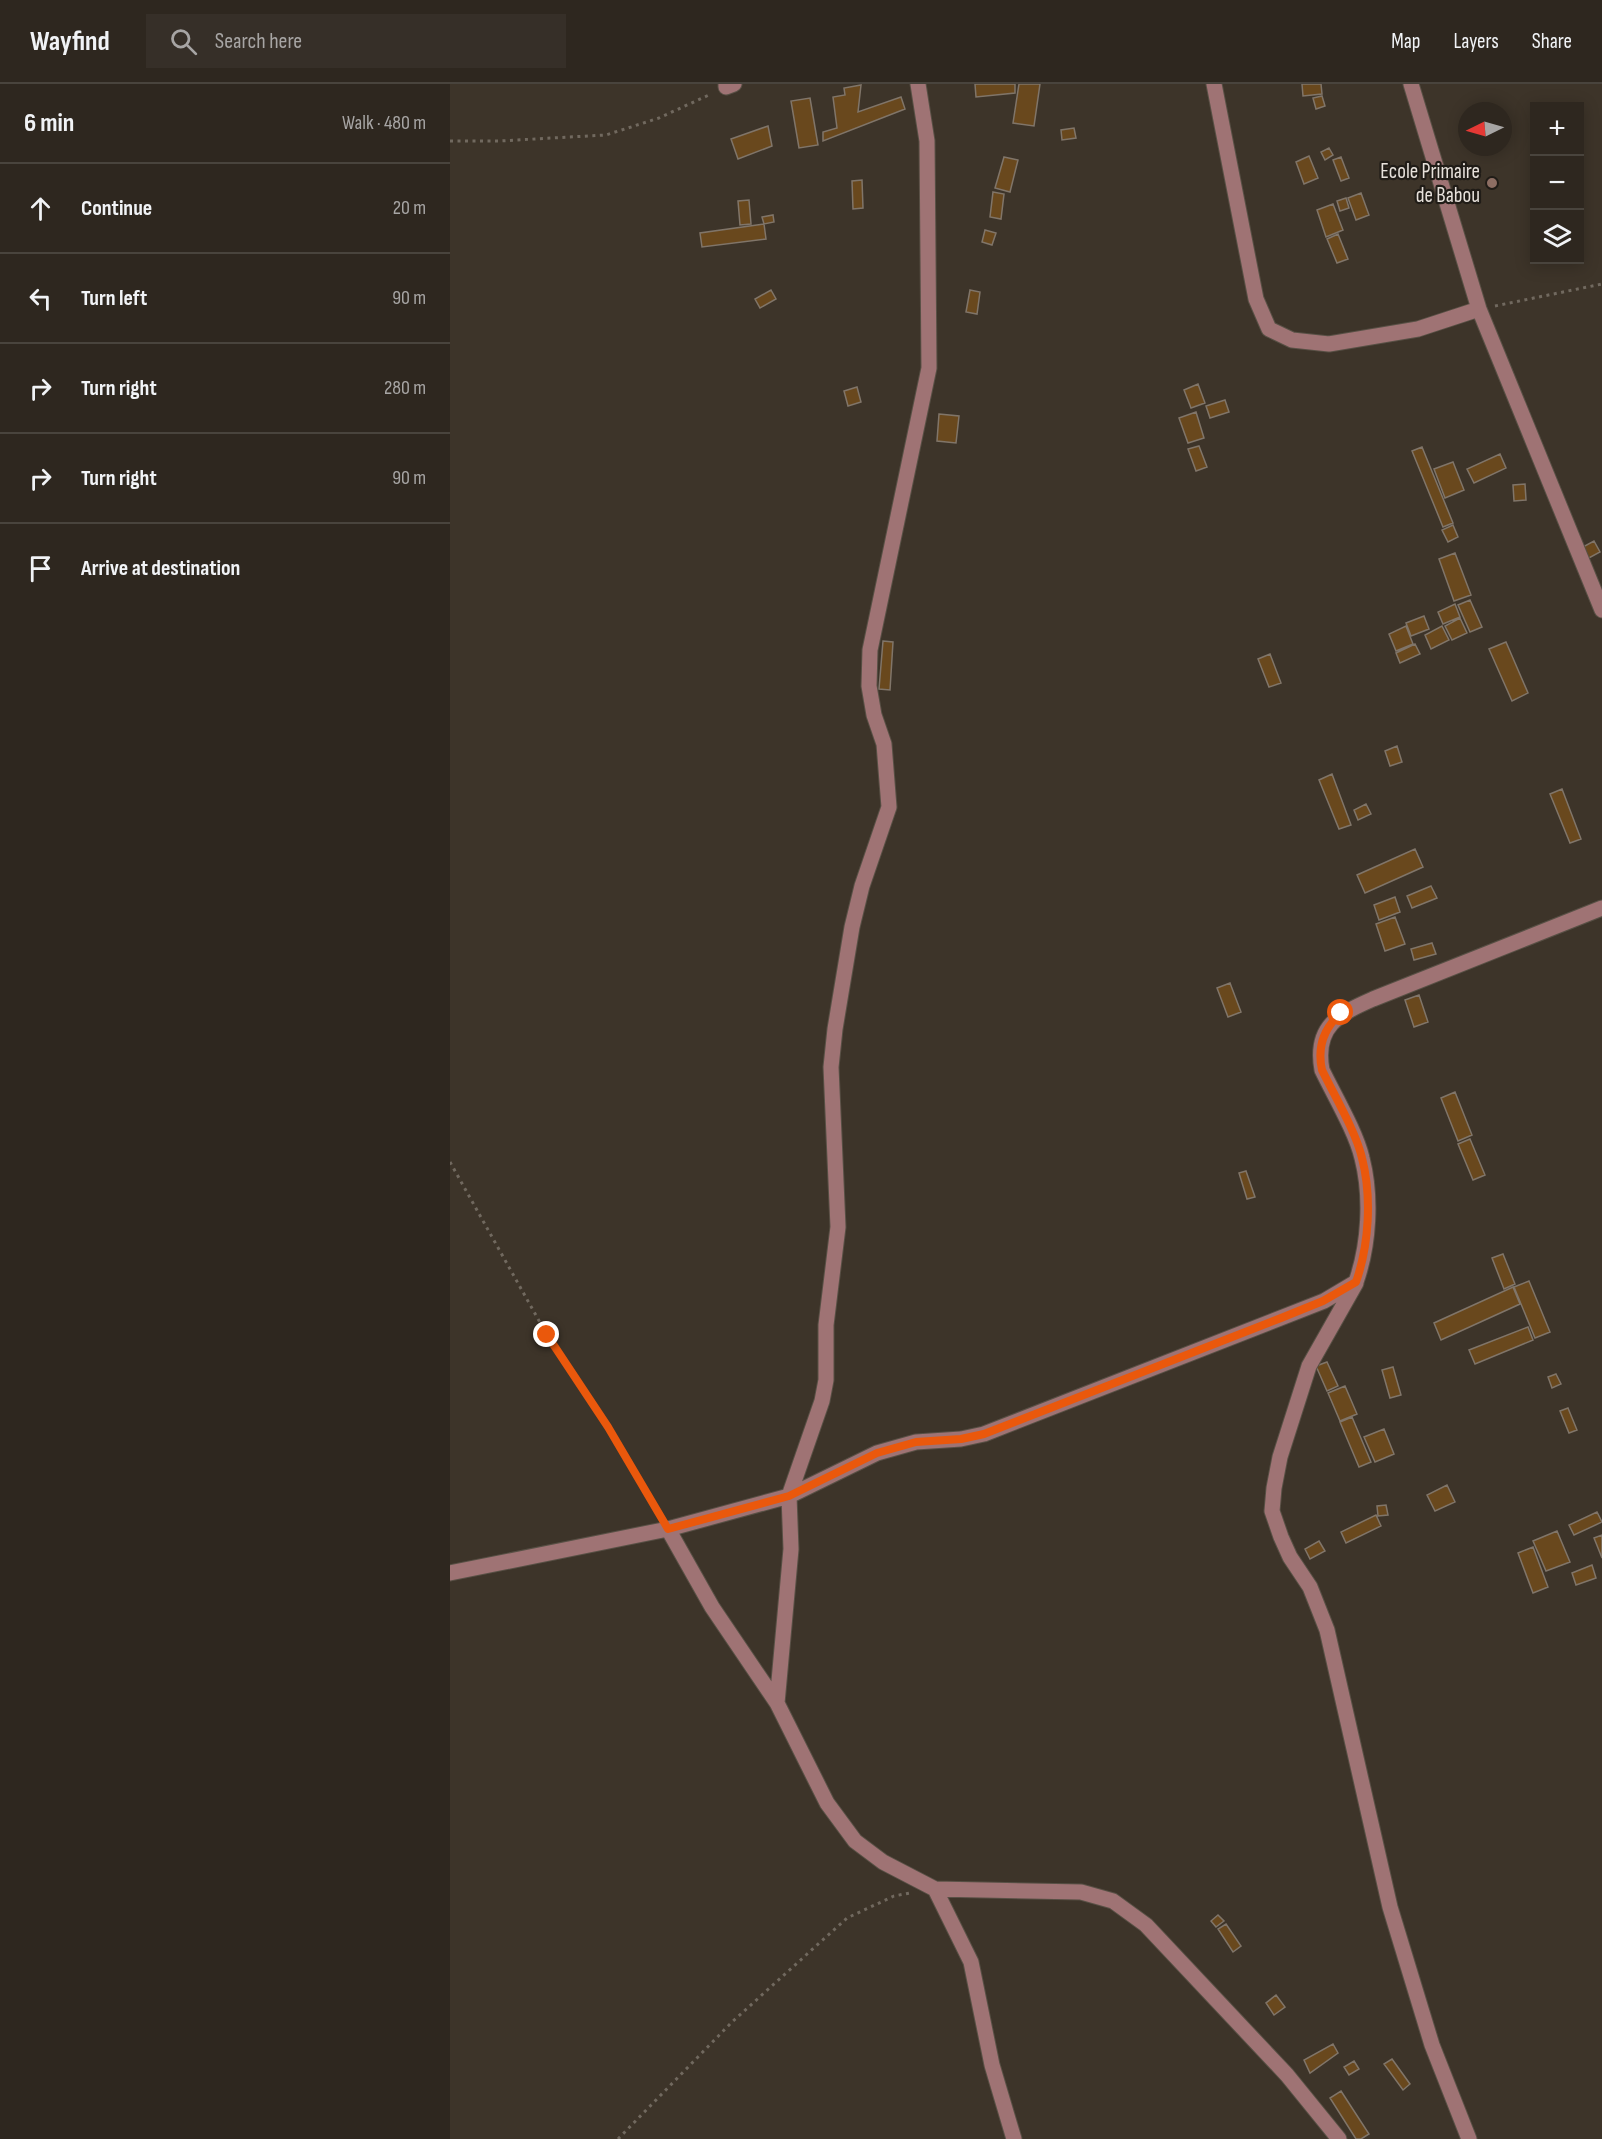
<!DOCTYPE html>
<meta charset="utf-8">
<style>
body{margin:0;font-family:"Sofia Sans Condensed",sans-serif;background:#362f28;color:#f1f3f6}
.controls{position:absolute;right:18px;top:18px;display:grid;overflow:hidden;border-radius:0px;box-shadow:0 3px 15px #0003}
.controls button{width:54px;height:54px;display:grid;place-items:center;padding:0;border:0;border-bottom:2px solid #49443d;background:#2e271f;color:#f1f3f6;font:30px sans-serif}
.compass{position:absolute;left:1008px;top:18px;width:54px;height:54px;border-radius:50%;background:#2e271f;box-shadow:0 3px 15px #0003;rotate:265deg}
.stop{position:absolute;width:18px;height:18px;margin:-14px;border:4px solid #ea580c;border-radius:50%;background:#fff}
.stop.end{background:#ea580c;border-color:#fff;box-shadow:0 2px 6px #0008}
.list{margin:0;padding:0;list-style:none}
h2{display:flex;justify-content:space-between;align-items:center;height:78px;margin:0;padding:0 24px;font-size:26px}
h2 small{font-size:20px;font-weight:400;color:#a7a5a4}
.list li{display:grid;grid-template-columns:39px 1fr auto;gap:18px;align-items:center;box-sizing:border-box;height:90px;padding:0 24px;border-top:2px solid #49443d}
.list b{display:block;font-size:22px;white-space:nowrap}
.list em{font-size:20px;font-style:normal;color:#a7a5a4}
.icon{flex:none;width:33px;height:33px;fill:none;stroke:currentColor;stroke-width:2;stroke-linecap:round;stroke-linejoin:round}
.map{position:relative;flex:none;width:1152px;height:2055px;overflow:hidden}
header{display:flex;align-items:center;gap:36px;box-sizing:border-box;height:84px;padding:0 30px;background:#2e271f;border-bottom:2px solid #49443d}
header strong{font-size:28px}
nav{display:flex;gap:33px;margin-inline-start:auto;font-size:21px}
.search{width:420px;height:54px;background:#362f28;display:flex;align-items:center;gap:15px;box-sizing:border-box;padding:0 21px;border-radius:0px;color:#a7a5a4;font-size:22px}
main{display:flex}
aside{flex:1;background:#2e271f}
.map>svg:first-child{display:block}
.building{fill:#69481d;stroke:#807569;stroke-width:1.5}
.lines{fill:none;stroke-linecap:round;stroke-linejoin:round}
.minor-casing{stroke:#585045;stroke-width:17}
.path{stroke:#71695f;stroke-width:3;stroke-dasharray:3 4.5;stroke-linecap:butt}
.minor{stroke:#9f7374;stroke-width:15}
.route{stroke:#ea580c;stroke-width:8}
.education-dot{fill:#8d6e63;stroke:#201c17;stroke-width:2}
.labels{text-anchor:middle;stroke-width:4.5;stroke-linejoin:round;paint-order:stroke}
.poi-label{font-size:21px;fill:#e7e1db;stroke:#201c17;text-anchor:end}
</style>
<header>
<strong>Wayfind</strong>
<div class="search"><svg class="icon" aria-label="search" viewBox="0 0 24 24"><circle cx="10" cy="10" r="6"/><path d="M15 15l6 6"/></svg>Search here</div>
<nav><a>Map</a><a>Layers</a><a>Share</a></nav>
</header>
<main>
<aside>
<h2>6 min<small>Walk · 480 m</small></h2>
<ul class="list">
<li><svg class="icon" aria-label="ahead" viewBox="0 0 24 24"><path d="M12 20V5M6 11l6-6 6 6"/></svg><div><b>Continue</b></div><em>20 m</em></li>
<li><svg class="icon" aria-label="left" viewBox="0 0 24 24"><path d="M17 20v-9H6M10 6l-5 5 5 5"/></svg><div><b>Turn left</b></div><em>90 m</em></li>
<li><svg class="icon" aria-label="right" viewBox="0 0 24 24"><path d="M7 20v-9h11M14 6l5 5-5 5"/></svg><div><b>Turn right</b></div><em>280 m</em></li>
<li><svg class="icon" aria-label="right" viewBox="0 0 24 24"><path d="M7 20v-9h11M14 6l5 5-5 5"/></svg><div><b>Turn right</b></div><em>90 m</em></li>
<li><svg class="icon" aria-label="arrive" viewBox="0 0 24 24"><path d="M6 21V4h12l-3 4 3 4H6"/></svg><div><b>Arrive at destination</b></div></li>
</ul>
</aside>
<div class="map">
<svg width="1152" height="2055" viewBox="0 0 1152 2055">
<rect width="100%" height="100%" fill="#3d3429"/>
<path class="building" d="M525,0h40v9l-39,4z
M569,0h21l-6,42 -21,-3z
M852,0h19l1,10 -19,2z
M411,1l-3,27 43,-15 4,12 -82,32v-9l14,-4 -4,-31 12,-2 -1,-7z
M872,12l3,10 -9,3 -3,-11z
M360,14l8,47 -19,3 -8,-47z
M318,42l4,20 -34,13 -7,-20z
M624,44l2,10 -14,2 -1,-10z
M879,64l4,7 -8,5 -4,-8z
M859,72l9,22 -14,6 -8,-22z
M554,73l14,3 -8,32 -15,-4z
M891,73l8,21 -8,3 -8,-21z
M412,96l1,28 -10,1 -1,-28z
M543,108l11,2 -3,25 -11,-2z
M911,109l8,22 -13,5 -8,-22z
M896,114l3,10 -9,3 -3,-10z
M299,116l2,24 -11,1 -2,-24z
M883,120l10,26 -17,7 -9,-27z
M323,131l1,7 -10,2 -2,-7z
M314,140l2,15 -64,8 -2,-14z
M535,146l11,3 -4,12 -10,-3z
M888,150l10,25 -11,4 -10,-24z
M321,206l5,9 -16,9 -5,-9z
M520,206l10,2 -3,22 -11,-2z
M748,300l7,19 -14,5 -7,-18z
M407,303l4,15 -13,4 -4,-15z
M775,316l4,12 -19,6 -4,-12z
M746,328l8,26 -16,5 -9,-25z
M489,330l20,2 -3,27 -19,-2z
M749,362l8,21 -11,4 -8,-22z
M972,363l31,76 -10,4 -31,-76z
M1050,370l6,14 -32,15 -7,-14z
M1003,378l11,28 -19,8 -11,-29z
M1075,400l1,16 -12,1 -1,-16z
M1003,441l5,12 -10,5 -6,-12z
M1144,457l6,11 -13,7 -6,-11z
M1005,469l16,42 -17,6 -15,-42z
M1020,516l12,27 -12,5 -12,-27z
M1005,520l5,13 -17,7 -5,-12z
M974,532l5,13 -18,7 -5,-13z
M1010,534l7,15 -15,7 -7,-14z
M956,542l7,18 -17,7 -7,-17z
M992,542l7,14 -18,9 -6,-14z
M433,557l10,1 -3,48 -11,-1z
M1056,558l22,51 -16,8 -23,-52z
M965,560l5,10 -20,9 -4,-10z
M820,570l11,29 -12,4 -11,-28z
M947,662l5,16 -12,4 -5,-15z
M882,690l19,51 -12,4 -20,-49z
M1112,705l19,50 -11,4 -20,-49z
M916,720l5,10 -13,6 -4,-10z
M965,765l8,18 -58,26 -8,-18z
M981,802l6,12 -25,10 -5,-12z
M945,813l5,15 -21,8 -5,-15z
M945,833l10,27 -20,7 -9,-27z
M982,859l4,11 -22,6 -3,-11z
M780,899l11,29 -13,5 -11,-29z
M969,911l9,27 -14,5 -9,-27z
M1005,1008l17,43 -14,6 -17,-43z
M1020,1055l15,36 -12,5 -15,-36z
M796,1087l9,26 -8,2 -8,-26z
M1053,1170l12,30 -11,5 -12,-31z
M1079,1197l21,51 -15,6 -21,-51z
M1063,1203l7,17 -79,36 -7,-17z
M1078,1243l5,13 -58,24 -6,-14z
M877,1278l11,24 -11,5 -11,-25z
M943,1283l8,28 -11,3 -8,-28z
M1106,1290l5,10 -9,4 -4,-11z
M895,1302l12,28 -17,7 -12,-28z
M1118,1324l9,22 -8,3 -9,-22z
M902,1333l19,45 -12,5 -19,-45z
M934,1345l10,25 -19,8 -11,-25z
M997,1401l8,17 -20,9 -8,-16z
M936,1421l2,10 -10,1 -1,-10z
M1147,1428l5,10 -28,13 -5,-10z
M926,1431l5,11 -35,17 -5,-11z
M1107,1447l13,31 -24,9 -13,-30z
M1152,1451v23l-8,-20z
M869,1457l6,10 -15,8 -5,-10z
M1083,1463l15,40 -15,6 -15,-40z
M1142,1481l4,13 -20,7 -4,-12z
M768,1831l6,6 -8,6 -5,-6z
M776,1840l15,22 -8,6 -15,-23z
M826,1911l9,12 -11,8 -8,-12z
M883,1960l5,9 -28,20 -6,-13z
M942,1975l18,25 -7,6 -19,-26z
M904,1977l5,8 -10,6 -5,-8z
M891,2007l28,43 -8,5h-5l-26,-41z"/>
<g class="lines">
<defs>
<path id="minor" d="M276,0v3l8,-3
M764,0l42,215 13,30 23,11 37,4 89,-15 61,-20
M961,0l68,225 123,301
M906,1199l-47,83 -29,91 -6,31 -2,23 9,26 9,20 20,30 17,43 63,277 42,138 37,94
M218,1445l44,78 65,96 50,100 28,38 28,21 52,27 146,3 32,9 33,24 141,150 52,64
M0,1489l218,-44 121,-33 88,-43 39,-11 45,-3 23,-5 340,-133 32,-19c13,-37 16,-85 6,-124 -6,-26 -28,-63 -40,-88 -8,-44 17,-56 51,-71l229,-91
M327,1619l14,-154 -2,-53 33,-95 4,-21v-55l12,-98 -7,-160 4,-38 17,-102 10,-41 27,-79 -5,-63 -10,-29 -5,-29 1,-36 59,-282 -2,-227 -9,-57
M485,1805l36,73 21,103 22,74"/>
</defs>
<use href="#minor" class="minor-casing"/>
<path class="path" d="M0,57h49l107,-6 53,-17 52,-24
M1045,222l107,-22
M0,1078l97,173 61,92 52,88
M168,2055l114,-117 115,-104 47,-22 16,-3"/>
<use href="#minor" class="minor"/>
</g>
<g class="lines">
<path class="route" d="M97,1251l61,92 60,102 121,-33 88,-43 39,-11 45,-3 23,-5 297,-116 42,-17 33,-19c13,-37 16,-85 6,-124 -6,-26 -28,-63 -40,-88 -5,-23 2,-42 19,-57"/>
</g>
<circle class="education-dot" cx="1042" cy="99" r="6"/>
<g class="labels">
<g class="poi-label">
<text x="1030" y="94">Ecole Primaire<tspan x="1030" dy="24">de Babou</tspan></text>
</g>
</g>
</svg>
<div class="controls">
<button>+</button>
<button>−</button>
<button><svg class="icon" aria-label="layers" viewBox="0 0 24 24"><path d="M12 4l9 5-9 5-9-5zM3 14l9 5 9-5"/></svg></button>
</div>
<svg class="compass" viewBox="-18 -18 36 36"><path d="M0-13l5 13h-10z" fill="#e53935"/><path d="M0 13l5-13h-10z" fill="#a7a5a4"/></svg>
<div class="stop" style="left:891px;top:929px"></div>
<div class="stop end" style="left:97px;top:1251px"></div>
</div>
</main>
